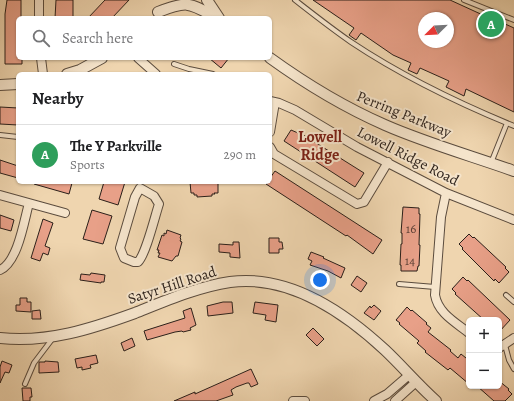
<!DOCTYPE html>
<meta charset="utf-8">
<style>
body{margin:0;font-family:Alegreya,serif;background:#f2f2f2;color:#202124}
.controls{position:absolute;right:12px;bottom:12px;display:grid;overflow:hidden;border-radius:6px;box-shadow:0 1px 3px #0004}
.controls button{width:36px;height:36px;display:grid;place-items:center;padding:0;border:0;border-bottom:1px solid #e0e0e0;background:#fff;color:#202124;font:20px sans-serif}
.compass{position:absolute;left:418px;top:12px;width:36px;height:36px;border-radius:50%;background:#fff;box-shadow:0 1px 3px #0004;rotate:246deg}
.you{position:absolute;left:320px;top:280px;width:14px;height:14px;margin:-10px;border:3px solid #fff;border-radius:50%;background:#1a73e8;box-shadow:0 0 0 6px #1a73e833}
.badge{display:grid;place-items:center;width:26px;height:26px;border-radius:50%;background:#db2777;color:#fff;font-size:13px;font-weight:700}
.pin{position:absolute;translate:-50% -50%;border:2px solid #fff;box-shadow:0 1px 4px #0006}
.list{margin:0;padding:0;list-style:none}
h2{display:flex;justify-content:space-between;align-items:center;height:52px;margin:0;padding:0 16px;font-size:17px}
h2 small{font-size:13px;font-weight:400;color:#757577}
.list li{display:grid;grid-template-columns:26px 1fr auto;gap:12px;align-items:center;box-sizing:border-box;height:60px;padding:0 16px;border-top:1px solid #e0e0e0}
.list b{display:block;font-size:15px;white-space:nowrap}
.list p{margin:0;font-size:13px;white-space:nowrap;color:#757577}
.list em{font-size:13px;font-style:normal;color:#757577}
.icon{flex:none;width:22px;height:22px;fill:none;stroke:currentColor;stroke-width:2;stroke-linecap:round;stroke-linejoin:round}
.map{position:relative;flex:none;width:514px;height:401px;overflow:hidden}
.search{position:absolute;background:#fff;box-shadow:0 1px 3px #0004;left:16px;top:16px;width:256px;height:44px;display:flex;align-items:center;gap:10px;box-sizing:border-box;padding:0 14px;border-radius:6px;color:#757577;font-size:15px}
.panel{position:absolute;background:#fff;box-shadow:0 1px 3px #0004;left:16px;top:72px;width:256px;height:112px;border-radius:6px}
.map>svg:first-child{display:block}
.building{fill:#e8a088;stroke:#2a1f19;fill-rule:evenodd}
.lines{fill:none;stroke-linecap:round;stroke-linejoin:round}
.service-casing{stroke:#5b4c3e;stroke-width:6}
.minor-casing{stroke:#5b4c3e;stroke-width:10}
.tertiary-casing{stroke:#5b4c3e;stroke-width:12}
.service{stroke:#f5e4cb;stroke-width:4}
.minor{stroke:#f5e4cb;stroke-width:8}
.tertiary{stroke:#f5e4cb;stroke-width:10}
.labels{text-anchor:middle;stroke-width:4;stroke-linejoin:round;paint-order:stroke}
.number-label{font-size:13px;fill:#5a3f35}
.street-label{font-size:15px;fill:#2a1f19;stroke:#f5e4cb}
.neighbourhood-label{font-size:16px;font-weight:bold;fill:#7a1f14;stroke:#f5e4cb}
</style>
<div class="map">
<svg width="514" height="401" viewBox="0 0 514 401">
<rect width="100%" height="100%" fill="#efd5af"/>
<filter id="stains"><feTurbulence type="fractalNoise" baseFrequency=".005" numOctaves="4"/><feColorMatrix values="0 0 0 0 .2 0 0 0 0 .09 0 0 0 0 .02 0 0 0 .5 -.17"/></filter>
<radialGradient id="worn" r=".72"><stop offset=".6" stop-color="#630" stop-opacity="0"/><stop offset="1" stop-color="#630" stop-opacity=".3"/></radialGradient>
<path class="building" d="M7,0h14v18h-3v40h4v6h-17v-50z
M56,0h17v18h-18z
M105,0h24l-17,18h-24z
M313,0h137l35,16 1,-3 9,4 -1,2 20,9v84l-48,-23 -2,7 -18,-9 3,-6 -29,-13 -3,6 -9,-4 3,-7 -18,-8 -32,-22 -5,7 -7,-5 5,-7zM424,18h24v24h-24z
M209,58h20l-8,10z
M0,107l18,1v17l-18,-1z
M291,130l14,6 59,37 -9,14 -71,-46z
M0,160l18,6v12l-18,-5z
M275,171l107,69 -9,14 -26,-19 -1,1 -80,-52 2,-2h2v-4z
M34,182h34l4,1 -3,11 -35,-10z
M104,182h21l-7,23 -19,-6z
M190,182h28v11h-4l1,1h-3v2l-15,1v-2h-3v-2h-3z
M403,207l16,1v6h1l-1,31h1l-1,21h-1l-1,5h-16v-6h-1l1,-21h1v-11h-1z
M92,210l20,6 -9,28 -20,-5z
M0,215l14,5 -3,11 -11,-3z
M43,219l10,4 -8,23 5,2 -2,7 -5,-2 -3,8 -9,-3z
M167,230l14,5 -1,3 1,1 -1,2 2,1 -4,14h-2l-4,5 -14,-4 2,-4h-2l1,-3h-2l5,-15 2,1v-3l2,1z
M469,234l4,4 1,-1 32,30 -1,1 4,4 -10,11 -4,-4 -1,2 -32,-32 1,-1 -4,-4z
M269,238h10v4h3l1,7h-4v4h-10z
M233,242h6l1,16 -10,-1v-4l-11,-1v-8l14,1z
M311,252l13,5 -1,1 22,10 -4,10 -13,-7 -18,-6 2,-4 -4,-2z
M91,273l14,2 -1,7h-3v1l-21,-3 1,-6 9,1z
M357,276l10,7 -6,9 -10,-7z
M463,277l4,4 1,-1 42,40 -11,12v-12h-15l-29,-26 1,-1 -4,-4z
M20,298h7v4h4v10l-15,-1v-6h4z
M223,302h9l1,11 -25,3 -1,-10z
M255,302l23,3 -2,17 -11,-2 1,-5 -13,-2z
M374,305l7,6 -7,9 -10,-7 6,-7 1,2z
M407,307l4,4 1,-1 15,13 -1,1 5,4 -3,4 23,18 -1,1 8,7 3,-4 5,4 3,-4v30l-19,-16 -2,2 -23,-18 1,-1 -9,-8 2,-2 -20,-17 1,-1 -4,-3z
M191,308l5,17 -6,3 1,2 -8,2 -1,-1 -7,1 -28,8 -3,-9 41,-13 -2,-7z
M40,310l1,9h-9v-8z
M313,328l11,11 -7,7 -11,-11z
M132,338l3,8 -11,5 -3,-8z
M96,355l2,8 -8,2 1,3 -9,2v-3l-5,1 -2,-9z
M2,361l10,4 -3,8 -4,-1 -5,11v-16z
M45,361l13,1 1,10 -20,1v-11h6z
M251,369l7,15 -7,3 -2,-4h-2l-11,4 -5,3 2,5 -17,6h-42l21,-9v2z
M499,381l10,8 -1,1 4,4 -7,7h-11l-17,-15h22z
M22,388h9l1,9h-2v4h-7z"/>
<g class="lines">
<defs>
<path id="service" d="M295,0c18,14 37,29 56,42 51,34 107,61 163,84
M464,0l50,20
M174,64l15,5 24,5
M0,135l18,2
M491,163l16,-40
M399,284l36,3
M506,295l8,7
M505,345l4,15 5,9
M25,384l9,-21 19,-25"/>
<path id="minor" d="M39,0v18
M41,58l2,16
M138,58l18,16
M270,101l9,2 16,7 62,37 89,46 68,27
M270,132l5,-30
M270,147l4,7 83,50 7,-2 24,-40
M140,188l14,8 5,8c-4,12 -13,50 -21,58h-4l-10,-4 -4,-10 15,-51z
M446,193l-5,24 -6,78c3,18 20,27 34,38
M0,195l65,18
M0,270c18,-8 24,-49 29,-67
M499,348l15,-10
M293,401h12
M374,401l13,-7 22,-19
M395,401l21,-19"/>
<path id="tertiary" d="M207,0l12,18
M158,12c31,-12 31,-9 59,6
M270,58c36,26 74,49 115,67 41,18 87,31 129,46
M67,74l13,-4 22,-12
M0,85l18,-1
M0,338c48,5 91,-9 135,-25 30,-12 62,-26 95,-31 59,-8 113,29 155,68 17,16 33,35 51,51"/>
</defs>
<use href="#service" class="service-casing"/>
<use href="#minor" class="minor-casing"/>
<use href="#tertiary" class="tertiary-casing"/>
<use href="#service" class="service"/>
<use href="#minor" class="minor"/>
<use href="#tertiary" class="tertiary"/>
</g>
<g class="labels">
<g class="number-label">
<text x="411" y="233">16</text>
<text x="410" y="265">14</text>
</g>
<g class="street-label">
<text transform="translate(404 114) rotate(22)" y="5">Perring Parkway</text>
<text transform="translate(408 156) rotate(27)" y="5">Lowell Ridge Road</text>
<text transform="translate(172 285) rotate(-18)" y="5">Satyr Hill Road</text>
</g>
<g class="neighbourhood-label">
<text x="320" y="142">Lowell<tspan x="320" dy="18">Ridge</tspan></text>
</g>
</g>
<rect width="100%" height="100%" filter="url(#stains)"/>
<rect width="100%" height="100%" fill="url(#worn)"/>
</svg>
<div class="controls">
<button>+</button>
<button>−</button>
</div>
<svg class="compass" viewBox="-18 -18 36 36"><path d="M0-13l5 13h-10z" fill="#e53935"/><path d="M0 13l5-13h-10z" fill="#757577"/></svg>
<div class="you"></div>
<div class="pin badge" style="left:491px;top:24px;background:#2e9e5b">A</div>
<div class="search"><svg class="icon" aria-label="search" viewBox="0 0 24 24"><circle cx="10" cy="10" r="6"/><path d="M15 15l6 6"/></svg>Search here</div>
<section class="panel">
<h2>Nearby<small></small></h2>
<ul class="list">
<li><span class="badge" style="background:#2e9e5b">A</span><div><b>The Y Parkville</b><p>Sports</p></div><em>290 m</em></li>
</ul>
</section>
</div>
